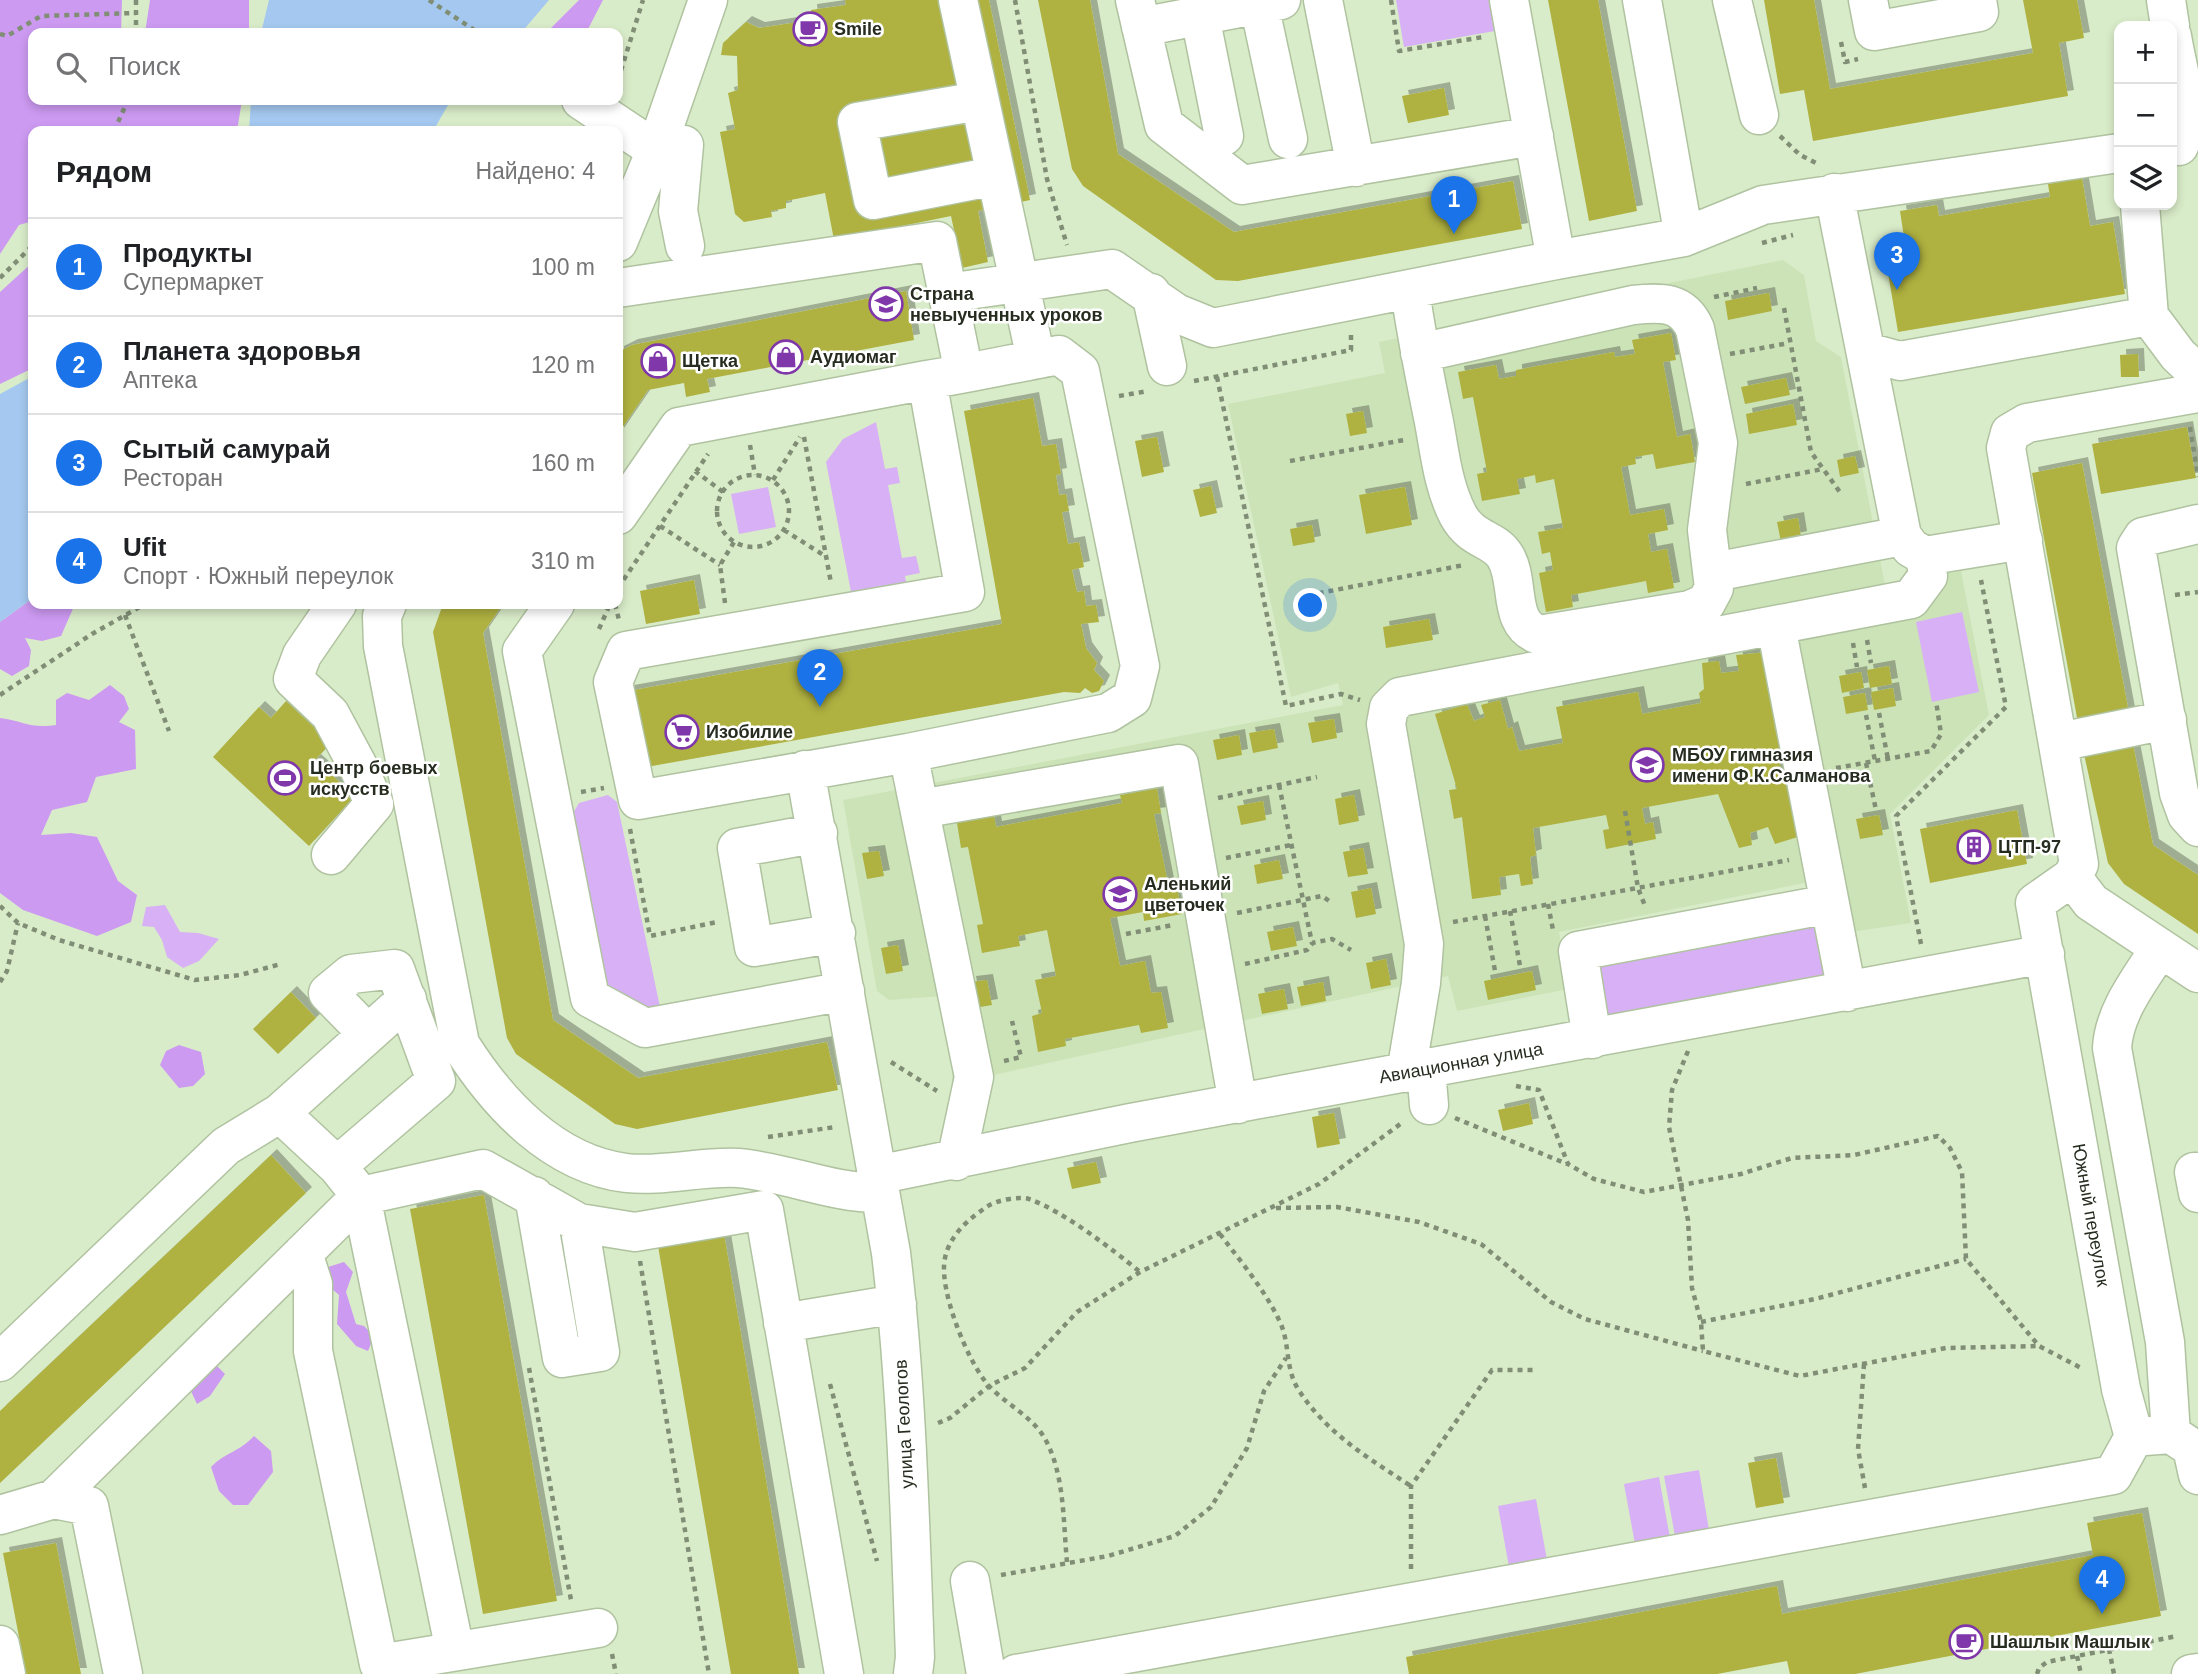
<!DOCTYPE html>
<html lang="ru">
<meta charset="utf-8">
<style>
body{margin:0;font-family:Helvetica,sans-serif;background:#f6f6f6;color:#202124}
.controls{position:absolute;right:21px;top:21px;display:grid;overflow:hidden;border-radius:14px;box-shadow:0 4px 10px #0003}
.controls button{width:63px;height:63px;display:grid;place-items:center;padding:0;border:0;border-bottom:2px solid #e0e0e0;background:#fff;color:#202124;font:35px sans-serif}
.you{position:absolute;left:1311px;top:606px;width:24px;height:24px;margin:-18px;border:5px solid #fff;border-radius:50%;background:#1a73e8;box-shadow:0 0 0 10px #1a73e833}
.badge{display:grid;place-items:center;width:46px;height:46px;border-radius:50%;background:#1a73e8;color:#fff;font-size:23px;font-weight:700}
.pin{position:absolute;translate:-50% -58px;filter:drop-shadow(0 2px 4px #0008)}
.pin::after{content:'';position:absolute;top:37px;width:24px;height:21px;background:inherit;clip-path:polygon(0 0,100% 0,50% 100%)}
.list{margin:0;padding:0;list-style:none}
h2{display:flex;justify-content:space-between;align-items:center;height:91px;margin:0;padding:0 28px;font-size:30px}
h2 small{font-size:23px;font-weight:400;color:#757577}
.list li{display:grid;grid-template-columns:46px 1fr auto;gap:21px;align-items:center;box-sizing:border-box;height:98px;padding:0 28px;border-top:2px solid #e0e0e0}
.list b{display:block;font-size:26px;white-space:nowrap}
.list p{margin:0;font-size:23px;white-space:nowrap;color:#757577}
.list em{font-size:23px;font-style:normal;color:#757577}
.icon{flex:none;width:38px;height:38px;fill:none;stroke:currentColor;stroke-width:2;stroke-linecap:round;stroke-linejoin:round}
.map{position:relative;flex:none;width:2198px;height:1674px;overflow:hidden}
.search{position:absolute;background:#fff;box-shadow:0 4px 10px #0003;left:28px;top:28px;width:595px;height:77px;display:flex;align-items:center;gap:18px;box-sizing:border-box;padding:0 24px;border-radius:14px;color:#757577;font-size:26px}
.panel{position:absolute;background:#fff;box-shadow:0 4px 10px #0003;left:28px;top:126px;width:595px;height:483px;border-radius:14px}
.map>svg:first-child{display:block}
.built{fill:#cce3b8}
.green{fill:#d8b0f5}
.forest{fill:#cd9af2}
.water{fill:#a4c8ef}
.building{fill:#afb141;filter:url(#shadow)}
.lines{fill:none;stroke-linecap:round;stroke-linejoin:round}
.minor-casing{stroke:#b0c3a0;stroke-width:41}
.path{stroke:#818e76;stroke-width:4.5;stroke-dasharray:5 5;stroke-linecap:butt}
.minor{stroke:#fff;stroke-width:38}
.labels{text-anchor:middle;stroke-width:5;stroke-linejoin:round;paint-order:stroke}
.poi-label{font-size:18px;font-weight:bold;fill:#262d20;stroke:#fff;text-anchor:start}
.street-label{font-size:18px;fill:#262d20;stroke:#fff}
</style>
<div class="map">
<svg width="2198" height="1674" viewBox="0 0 2198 1674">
<defs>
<filter id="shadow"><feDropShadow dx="6" dy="-6" stdDeviation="0" flood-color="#0004"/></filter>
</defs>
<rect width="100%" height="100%" fill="#d9ecc9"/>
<path class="built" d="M1783,260l21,15 12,66 25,16 44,228 76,-14 28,144 -99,99 21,109 -66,10 -20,-54 -266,53 10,57 -5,1 -107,21 -9,-35 -496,108 1,-34 -10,-54 -54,4 -12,-9 -34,-191 500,-95 -5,-22 -47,14 -63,-293 157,-31 -6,-31z"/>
<path class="green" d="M1396,0h93l6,31 -91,16z
M876,422l9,47 12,-2 3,16 -12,2 14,73 14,-2 4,17 -15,3 2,11 -55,10 -26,-135 17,-23z
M768,487l8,40 -37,7 -8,-40z
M1962,612l17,80 -47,10 -16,-80z
M608,795l9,7 44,210c-16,-1 -38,-2 -48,-17 -21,-30 -35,-137 -43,-177l9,-15z
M1829,904l15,74 -255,44 -11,-71z
M165,905l15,27 18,1 21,6 -20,22 -16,7 -16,-11 -5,-17 -8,-13 -12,-1 4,-19z
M1699,1470l10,60 -34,6 -11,-60z
M1659,1477l11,61 -35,6 -11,-60z
M1536,1499l11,61 -38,7 -11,-61z"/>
<path class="forest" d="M0,0h122l-1,33h-88v67h209l-5,31h-145l-3,-4 -4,4h-52v90l-14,4 -19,29z
M150,0h99v33h-104z
M579,0h24l-17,33h-40z
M33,262v106l-33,16v-92z
M33,598v6h42l-14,32 -19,5 -17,-3 6,12 -2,16 -17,10 -12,-7v-47z
M110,685l14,11 5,13 -10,13 16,8 1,39 -40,8 -9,25 -35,8 -11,25 30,-2 26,4 21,44 19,14 -6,27 -34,14 -74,-26 -23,-17v-175c23,3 31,11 56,7v-25l11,-7 22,7z
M179,1045l22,7 4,22 -12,12 -14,2 -19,-23 6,-14z
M344,1262l9,10 -7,20 10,32 8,2 10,10 -6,15 -12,-5 -19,-22 2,-29 -16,-14 5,-14z
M209,1358l16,16 -15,22 -13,8 -7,-15z
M254,1436l17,15 2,21 -25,33h-15l-14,-14 -8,-24c16,-16 27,-14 43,-31z"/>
<path class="water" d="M269,0h280l-28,33h-260z
M251,100h200l-18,31h-184z
M33,376v222l-33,24v-228z"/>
<path class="building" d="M845,0h144l41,200 -52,11 10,51 -26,6 -11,-52 -117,24 -9,-47 -39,8v7l-15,3 1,6 -28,5 -9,-8 -15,-82 15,-3 -7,-36 10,-3 -1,-34 -16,-1 2,-12 23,-21 13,6 53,-8 -1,-10 35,-5z
M1038,0h52l28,154 116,78 279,-51 9,48 -284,52 -22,-1 -133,-94 -11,-17z
M1548,0h50l39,211 -48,10z
M1764,0h50l16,89 203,-36 -10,-53h54l7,38 -25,5 9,53 -255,45 -9,-51 -24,4z
M1444,88l5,27 -41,8 -6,-27z
M2082,178l8,48 23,-4 12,72 -227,38 -12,-71 21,-4 -7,-46 37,-6 2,11 111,-19 -2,-13z
M906,291l8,49 -207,39 3,13 -24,5 -2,-14 -36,7 -30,44v-82l14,-7z
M1769,293l3,18 -44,9 -3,-19z
M1671,333l5,27 -13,2 14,75 13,-3 5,28 -39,7 -3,-15 -18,3 1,7 -15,3 9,48 34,-6 4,21 -20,4 3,18 16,-3 7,39 -26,5 -2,-12 -75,14 2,12 -27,5 -7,-39 14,-3 -3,-18 -8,2 -4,-22 25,-4 -9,-49 -18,4 -1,-8 -18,4 3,15 -38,7 -5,-27 10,-2 -14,-75 -10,2 -5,-27 38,-7 3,14 17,-3v-6l98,-18 1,5 20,-3 -3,-14z
M2138,354l1,23h-18l-1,-22z
M1786,378l4,17 -45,9 -4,-17z
M1033,398l9,48 14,-2 5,30 -5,1 3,20 7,-1 3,17 -7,1 6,32 11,-2 5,25 -12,3 5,22 7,-1 2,15 10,-1 3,17 -18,2 5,24 11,15 -3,7 10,11 -5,10 -7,2 -7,-5 -5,5 -16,-1 -423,76 -13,-77 374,-67 -38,-213z
M1793,404l4,21 -48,9 -3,-20z
M1363,411l4,22 -17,3 -4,-22z
M2187,427l9,51 -95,16 -9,-50z
M1157,437l7,35 -22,5 -7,-36z
M1855,456l4,17 -19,4 -3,-17z
M2082,463l47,250 -51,10 -46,-250z
M1211,486l6,27 -17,4 -7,-27z
M1405,487l7,38 -46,9 -7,-39z
M1798,518l3,19 -20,5 -4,-20z
M1312,525l3,17 -22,4 -3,-17z
M694,580l6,34 -54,10 -6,-33z
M443,604h60l-20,29 70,387 85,58 189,-36 11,48 -201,39 -22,-5 -99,-70 -9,-16 -74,-406z
M1429,619l4,21 -47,8 -3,-21z
M1769,652l6,78 6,-1 5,28 -8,2 23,77 -26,8 -7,-17 -18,6 2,12 -13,3 -21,-54 -76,14 3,16 8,-2 3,17 -50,10 -3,-19 6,-1 -3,-14 -73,13 3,27 -6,2 3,27 -12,2 -2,-12 -20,3 2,18 -29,4 -10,-82 -8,2 -5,-29 8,-1 -22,-75 32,-10 7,17 11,-4 -4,-12 19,-5 8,29 4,-2 7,24 44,-8 -7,-36 82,-15 4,22 59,-11 -2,-10 5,-4 -2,-26 17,-2 2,12 18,-2 -3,-16z
M1889,666l3,18 -22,4 -3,-18z
M1861,672l3,16 -22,5 -3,-17z
M1893,688l3,18 -22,4 -3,-18z
M1865,693l3,17 -22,4 -3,-17z
M286,701l45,42 -16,17 40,36 -46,50 -96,-89 46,-50 12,11z
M1334,719l3,19 -25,5 -4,-20z
M1274,729l4,19 -25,5 -4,-20z
M1239,735l3,20 -25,5 -4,-20z
M2133,744l20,101 45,30v59l-74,-50 -16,-21 -24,-109z
M1157,788l4,25 -7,1 15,75 8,-1 5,26 -38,7 -1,-9 -33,6 10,48 25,-5 6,32 10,-1 7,36 -27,5 -2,-8 -74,14 1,7 -28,6 -6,-36 10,-3 -7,-33 21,-4 -9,-46 -29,6 2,10 -38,7 -5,-28 6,-1 -15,-77 -7,1 -4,-25 37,-7 2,11 126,-24 -2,-8z
M1354,795l5,26 -20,4 -4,-26z
M1263,801l3,19 -25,5 -4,-19z
M2017,810l10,54 -97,19 -10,-54z
M1879,815l4,20 -23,4 -4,-20z
M1363,848l5,26 -20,3 -5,-25z
M879,851l5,25 -17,3 -5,-26z
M1279,860l4,19 -26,5 -3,-19z
M1371,888l5,26 -20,4 -5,-26z
M1293,927l4,19 -26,5 -4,-19z
M898,945l5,26 -17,3 -5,-26z
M1386,959l5,26 -20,4 -5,-26z
M1532,971l4,19 -48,10 -4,-19z
M987,980l5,25 -17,3 -5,-26z
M1323,982l3,19 -25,5 -4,-19z
M1284,989l4,20 -26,5 -4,-20z
M291,992l25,26 -38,36 -25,-25z
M1529,1103l4,21 -30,7 -5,-21z
M1334,1113l6,31 -23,4 -5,-31z
M271,1155l35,38 -306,290v-72z
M1096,1162l5,21 -29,6 -5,-21z
M484,1195l73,406 -74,13 -73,-405z
M724,1234l75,440h-68l-73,-428z
M1776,1458l8,45 -28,5 -8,-45z
M2142,1513l19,103 -306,58h-65l-3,-13 -70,13h-308l-3,-17 371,-71 5,28 311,-59 -6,-32z
M56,1543l25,131h-55l-23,-121z"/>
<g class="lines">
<defs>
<path id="minor" d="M958,0l78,359
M1135,0l29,125 78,60 292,-49
M1323,0l33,167
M1642,0l42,237
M1732,0l27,115
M1868,0l6,31 105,-19 -2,-12
M2166,0l4,26
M1259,4l29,135
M1200,16l24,120
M1141,27l140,-27
M2172,36c5,33 21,78 7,110
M581,100l75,50
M979,101l-122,21 16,78 122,-24
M684,145l-6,66 7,35
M1834,193l68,343 9,12 14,8 98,-16
M618,242l38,-92 52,-150
M1556,260l128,-23 79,-32 356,-52
M618,288l319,-47 27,132
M1410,290c6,44 15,88 24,132 6,32 9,64 24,93 14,26 36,23 47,41 16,25 1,67 34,79l151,-25 16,-7 8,-15 -7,-58 11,-87 -23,-114c-12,-28 -34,-27 -62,-24l-213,48
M948,293l164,-24 64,44 37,15 343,-68 -47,-260
M1151,293l16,73
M2149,316l29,39 20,19
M1867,352l33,9 249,-45 -9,-111
M618,515l61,-88 248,-47c44,-7 88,-17 132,-25l21,16 60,295 -8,32 -24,15 -200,40 -270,47 -25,-118 13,-31 339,-59 -38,-212
M2198,524l-55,13 -7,11 43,245 8,22 11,12
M1714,572l188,-36
M387,604l-5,12 1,30 77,398c37,59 93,120 166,129 37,4 75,-7 112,-5 48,4 93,25 141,25
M555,604l-33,47 68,347 55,30 200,-37
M1776,626l71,366
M2059,742l108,-22
M908,753l66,324 -18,84
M805,770l86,483c16,134 19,269 24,404l-2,17
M920,809l259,-45 59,340
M818,833l-81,15 17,99 82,-14
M331,855l43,-51 -15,-36 -29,-54 -37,-35 9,-24 35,-51
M2072,877l19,25 107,71
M2160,948c-19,30 -46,63 -48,100l53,294 6,92
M1592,1039l-14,-88 251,-47
M1426,1069l3,36
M1406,1073l15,-90 3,-39 -38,-220 3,-16 11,-11 511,-98 17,-23 -3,-20
M280,1113l57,53 24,30 94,455
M337,1166l99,-85 -41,-112 -44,5 -23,19 40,41
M2198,1172h-4l4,21
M877,1175l253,-52 915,-169
M534,1196l28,162 38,-6 -21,-129
M303,1253l10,31v67l66,313 219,-36
M783,1323l114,-19
M0,1362l226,-216 54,-33 127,-114
M2145,1436l26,-2 21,14 6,27
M2134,1437l-13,-48 -86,-486 37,-26 7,-13 -73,-416 4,-15 17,-10 171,-30
M54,1499l35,7 34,168
M0,1515l54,-16 307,-303 122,-27 96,54 56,9 129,-22 80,464
M970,1581l16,93
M0,1645l6,29
M1016,1674l1097,-199 21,-38
M2191,1674l7,-1"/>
</defs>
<use href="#minor" class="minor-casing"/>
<path class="path" d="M136,0v33
M429,0l50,33
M1015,0l32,179 20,66
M1391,0l8,51 84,-14
M0,34l7,2 34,-20 95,-3
M1841,42l4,20 13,-3
M618,80l25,-80
M114,131l14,-31
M1780,136l20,19 18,9
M1762,243l31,-8
M0,278l33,-33
M1714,297l43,-9
M1784,308l27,144 31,43
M1730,354l59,-11
M1217,377l69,329 55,-12 19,6
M1194,381l157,-31v-17
M1119,396l29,-5
M2190,427l8,50
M804,437l27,146
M750,445l5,30
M1290,461l114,-21
M695,471l28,21
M717 511a36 36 0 1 1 72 0a36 36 0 1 1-72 0Z
M773,480l27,-43
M1746,484l77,-15
M660,526l60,39
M784,530l41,26
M618,588l90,-134
M2175,595l23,-3
M1299,597l165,-32
M725,603l-5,-38 14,-23
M615,604l4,16
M125,615l44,116
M599,629l11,-25
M1867,640l4,23
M1853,643l4,24
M0,695l92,-61 53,-30
M1879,713l9,46
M1866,715l9,46
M1866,763l10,47
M1836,768l95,-17 10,-17 -5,-33
M1279,785l33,158 20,-4 19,11
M581,792l23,-4
M1218,798l99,-21
M1625,811l13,77 7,18
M630,829l20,107 67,-14
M1226,858l65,-13
M1548,904l5,26
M0,906l18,17 41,17 136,40 45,-5 41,-11
M1510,911l10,55
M1237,913l85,-17 10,7
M1485,916l10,55
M1453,922l336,-62
M1126,934l47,-9
M1921,944l-25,-128 110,-109 -25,-127
M1245,964l62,-14 5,-6
M0,982l7,-11 11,-48
M1688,1051l-16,39 -3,37 19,93 4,68 9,34 2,29 97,25 146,-28 93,-2
M1004,1061l17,-4 -9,-36
M891,1062l46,29
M1516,1086l23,4 29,74 26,15 50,13 97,-18 51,-16 62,-3 84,-19 12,12 12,24 4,87 73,87 44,23
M1455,1118l112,46
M768,1137l67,-10
M1276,1208l61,-1 82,15 62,22 70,58 34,17 118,32
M1220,1234c21,28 45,56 60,88 10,21 5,46 18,67 28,44 70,69 113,97
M640,1261l69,413
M1701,1322l114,-23 151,-40
M1864,1364l-6,85 7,39
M529,1368l42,232
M830,1384l47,177
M938,1423l12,-5 39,-32 36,-18 52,-56 63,-40 179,-88 84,-62
M1067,1562c-4,-40 -2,-89 -23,-125 -13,-21 -38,-33 -55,-51 -21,-23 -51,-97 -44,-128 5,-24 25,-40 43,-52 9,-6 31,-10 41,-7 34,12 83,50 111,73
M1411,1569v-83l81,-116h44
M1001,1575l107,-19 67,-20 36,-29 36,-59 17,-57 22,-33
M2109,1649l5,25
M612,1654l4,20
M2077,1656l4,18
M2037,1674l2,-6 8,-6 130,-26"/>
<use href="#minor" class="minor"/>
</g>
<defs>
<symbol id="cafe-ring" viewBox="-11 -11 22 22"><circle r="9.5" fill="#fff" stroke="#7f37a9" stroke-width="1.5"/><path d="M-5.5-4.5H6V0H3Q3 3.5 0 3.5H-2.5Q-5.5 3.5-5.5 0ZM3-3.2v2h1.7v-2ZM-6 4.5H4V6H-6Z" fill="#7f37a9"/></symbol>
<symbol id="school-ring" viewBox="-11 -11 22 22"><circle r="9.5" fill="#fff" stroke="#7f37a9" stroke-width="1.5"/><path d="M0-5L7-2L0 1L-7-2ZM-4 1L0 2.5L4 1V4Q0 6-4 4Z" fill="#7f37a9"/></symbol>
<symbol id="shop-ring" viewBox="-11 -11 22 22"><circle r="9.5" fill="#fff" stroke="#7f37a9" stroke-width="1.5"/><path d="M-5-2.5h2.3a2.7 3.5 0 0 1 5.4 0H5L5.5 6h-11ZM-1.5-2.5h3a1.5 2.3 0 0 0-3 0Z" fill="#7f37a9"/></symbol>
<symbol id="supermarket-ring" viewBox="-11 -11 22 22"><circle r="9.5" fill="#fff" stroke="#7f37a9" stroke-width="1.5"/><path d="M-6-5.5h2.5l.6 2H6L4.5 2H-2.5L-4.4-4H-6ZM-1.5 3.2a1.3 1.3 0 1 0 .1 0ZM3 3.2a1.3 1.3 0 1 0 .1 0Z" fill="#7f37a9"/></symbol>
<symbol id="stadium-ring" viewBox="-11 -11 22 22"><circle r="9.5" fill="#fff" stroke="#7f37a9" stroke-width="1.5"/><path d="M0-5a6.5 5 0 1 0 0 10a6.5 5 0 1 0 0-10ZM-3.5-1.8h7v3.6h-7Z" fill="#7f37a9"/></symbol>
<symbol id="building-ring" viewBox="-11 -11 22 22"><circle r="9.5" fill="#fff" stroke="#7f37a9" stroke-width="1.5"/><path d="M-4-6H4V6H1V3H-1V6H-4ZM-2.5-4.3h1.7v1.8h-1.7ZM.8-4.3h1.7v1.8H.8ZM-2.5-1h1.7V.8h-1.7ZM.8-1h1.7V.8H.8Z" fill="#7f37a9"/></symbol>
</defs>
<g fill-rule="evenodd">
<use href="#cafe-ring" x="791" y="10" width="38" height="38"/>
<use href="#school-ring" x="867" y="285" width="38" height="38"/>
<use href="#shop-ring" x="767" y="338" width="38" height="38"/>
<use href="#shop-ring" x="639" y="342" width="38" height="38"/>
<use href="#supermarket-ring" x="663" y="713" width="38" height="38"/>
<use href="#school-ring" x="1628" y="746" width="38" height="38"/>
<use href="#stadium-ring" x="266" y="759" width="38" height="38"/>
<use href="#building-ring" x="1955" y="828" width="38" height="38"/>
<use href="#school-ring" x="1101" y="875" width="38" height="38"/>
<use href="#cafe-ring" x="1947" y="1623" width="38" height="38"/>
</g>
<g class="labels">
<g class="poi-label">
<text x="834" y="35">Smile</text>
<text x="910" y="300">Страна<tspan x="910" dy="21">невыученных уроков</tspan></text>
<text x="810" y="363">Аудиомаг</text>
<text x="682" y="367">Щетка</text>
<text x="706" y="738">Изобилие</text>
<text x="1672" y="761">МБОУ гимназия<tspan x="1672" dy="21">имени Ф.К.Салманова</tspan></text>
<text x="310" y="774">Центр боевых<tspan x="310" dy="21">искусств</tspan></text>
<text x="1998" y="853">ЦТП-97</text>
<text x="1144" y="890">Аленький<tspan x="1144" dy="21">цветочек</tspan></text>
<text x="1990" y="1648">Шашлык Машлык</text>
</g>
<g class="street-label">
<text transform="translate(1461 1063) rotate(-10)" y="6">Авиационная улица</text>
<text transform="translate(2091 1215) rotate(80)" y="6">Южный переулок</text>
<text transform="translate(904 1424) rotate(-93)" y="6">улица Геологов</text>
</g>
</g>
</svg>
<div class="controls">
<button>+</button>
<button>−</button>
<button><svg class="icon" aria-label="layers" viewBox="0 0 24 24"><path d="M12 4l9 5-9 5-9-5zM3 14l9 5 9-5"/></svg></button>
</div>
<div class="you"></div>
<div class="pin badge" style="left:1454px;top:234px">1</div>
<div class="pin badge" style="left:820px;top:707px">2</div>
<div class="pin badge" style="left:1897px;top:290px">3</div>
<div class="pin badge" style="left:2102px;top:1614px">4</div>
<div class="search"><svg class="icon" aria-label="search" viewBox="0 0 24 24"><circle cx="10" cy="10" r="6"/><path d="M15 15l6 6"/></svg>Поиск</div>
<section class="panel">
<h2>Рядом<small>Найдено: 4</small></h2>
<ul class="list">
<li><span class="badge">1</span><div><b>Продукты</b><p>Супермаркет</p></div><em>100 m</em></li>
<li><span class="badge">2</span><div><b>Планета здоровья</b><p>Аптека</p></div><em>120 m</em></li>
<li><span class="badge">3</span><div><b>Сытый самурай</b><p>Ресторан</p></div><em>160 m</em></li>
<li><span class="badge">4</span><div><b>Ufit</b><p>Спорт · Южный переулок</p></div><em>310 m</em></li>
</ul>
</section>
</div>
